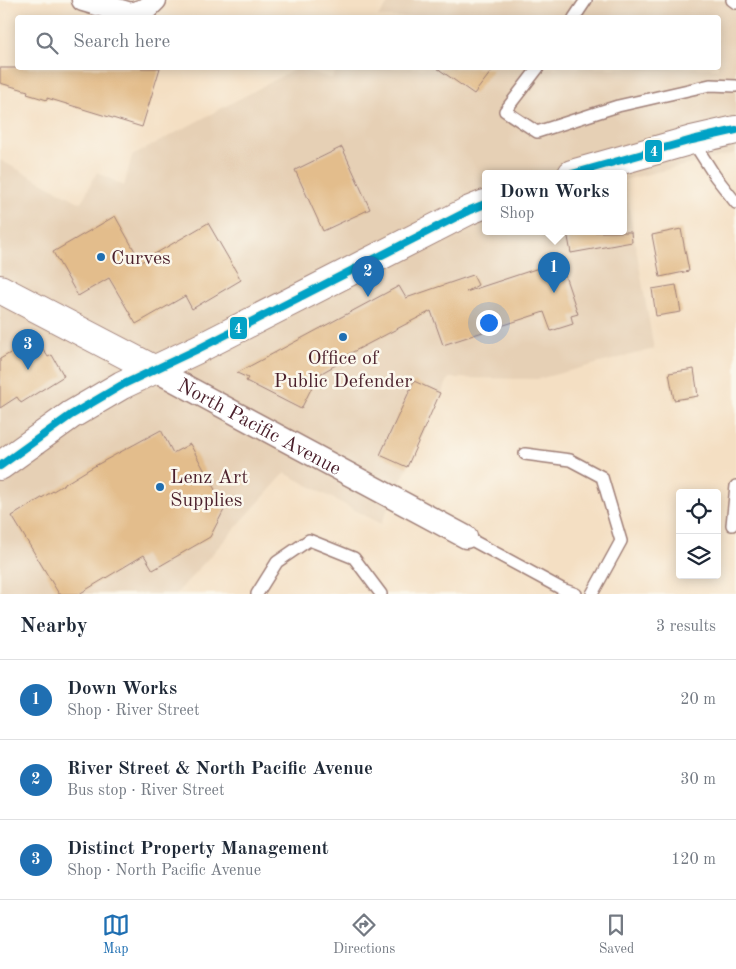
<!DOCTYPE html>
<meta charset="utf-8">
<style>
body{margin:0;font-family:"Old Standard TT",serif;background:#f2f2f3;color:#1f2937}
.controls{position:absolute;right:15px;bottom:15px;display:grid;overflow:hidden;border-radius:5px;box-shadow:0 2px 12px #0003}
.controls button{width:45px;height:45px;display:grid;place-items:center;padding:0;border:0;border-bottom:1px solid #e0e1e3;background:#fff;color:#1f2937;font:25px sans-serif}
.you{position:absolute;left:488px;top:322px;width:18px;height:18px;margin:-12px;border:4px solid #fff;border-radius:50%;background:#1a73e8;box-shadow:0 0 0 8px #1a73e833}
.badge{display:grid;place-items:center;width:32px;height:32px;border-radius:50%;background:#1f6fb2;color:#fff;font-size:16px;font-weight:700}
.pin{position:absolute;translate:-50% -41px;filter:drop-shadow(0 1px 2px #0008)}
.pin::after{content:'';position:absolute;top:26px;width:18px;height:15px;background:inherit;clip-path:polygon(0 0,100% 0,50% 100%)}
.popup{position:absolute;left:482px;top:170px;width:145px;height:65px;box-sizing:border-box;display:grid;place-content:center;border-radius:5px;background:#fff;filter:drop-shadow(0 1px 4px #0005);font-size:16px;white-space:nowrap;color:#747a83}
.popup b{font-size:19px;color:#1f2937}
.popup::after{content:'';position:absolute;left:50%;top:100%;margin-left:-10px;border:10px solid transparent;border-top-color:#fff}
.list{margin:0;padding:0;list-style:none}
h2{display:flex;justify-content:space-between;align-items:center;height:65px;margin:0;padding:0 20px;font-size:21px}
h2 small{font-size:16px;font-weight:400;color:#747a83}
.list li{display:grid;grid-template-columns:32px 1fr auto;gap:15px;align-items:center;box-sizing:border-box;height:80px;padding:0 20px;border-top:1px solid #e0e1e3}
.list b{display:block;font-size:19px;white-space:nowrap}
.list p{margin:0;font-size:16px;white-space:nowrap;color:#747a83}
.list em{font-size:16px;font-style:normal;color:#747a83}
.icon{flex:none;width:28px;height:28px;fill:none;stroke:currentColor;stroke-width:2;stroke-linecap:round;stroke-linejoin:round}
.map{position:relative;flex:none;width:736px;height:594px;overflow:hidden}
.search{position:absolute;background:#fff;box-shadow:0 2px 12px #0003;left:15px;right:15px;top:15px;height:55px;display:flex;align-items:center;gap:12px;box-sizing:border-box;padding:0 18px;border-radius:5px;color:#747a83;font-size:19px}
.sheet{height:305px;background:#fff}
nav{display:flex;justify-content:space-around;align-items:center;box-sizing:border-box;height:70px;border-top:1px solid #e0e1e3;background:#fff;font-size:14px;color:#747a83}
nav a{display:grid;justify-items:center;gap:2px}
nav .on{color:#1f6fb2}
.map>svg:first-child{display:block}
.built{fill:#e6d0b5;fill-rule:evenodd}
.building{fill:#e3bd8c}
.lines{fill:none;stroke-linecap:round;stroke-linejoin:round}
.service-casing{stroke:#9f7f77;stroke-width:14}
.minor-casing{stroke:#9f7f77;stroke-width:25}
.tertiary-casing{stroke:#9f7f77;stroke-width:30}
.secondary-casing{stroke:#9f7f77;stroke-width:30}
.service{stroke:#fff;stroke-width:11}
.minor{stroke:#fff;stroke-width:22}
.tertiary{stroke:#fff;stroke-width:28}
.secondary{stroke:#fff;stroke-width:28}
.bus-1-casing{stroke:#fbf7ec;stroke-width:11}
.bus-1{stroke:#04a2c6;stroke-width:8}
.poi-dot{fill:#1f6fb2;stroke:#fbf7ec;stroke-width:2}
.labels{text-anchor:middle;stroke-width:5;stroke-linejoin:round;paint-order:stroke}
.poi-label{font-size:20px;fill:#4a1f2b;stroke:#fbf7ec;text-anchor:start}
.street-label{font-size:20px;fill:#4a1f2b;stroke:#fbf7ec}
.line-badge{stroke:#fbf7ec;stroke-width:2}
.badge-label{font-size:14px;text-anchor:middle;font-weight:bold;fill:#fff}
</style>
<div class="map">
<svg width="736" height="594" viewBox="0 0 736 594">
<rect width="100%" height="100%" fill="#fbf7ec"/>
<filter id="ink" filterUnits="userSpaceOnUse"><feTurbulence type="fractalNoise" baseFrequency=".02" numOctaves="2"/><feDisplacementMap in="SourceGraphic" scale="10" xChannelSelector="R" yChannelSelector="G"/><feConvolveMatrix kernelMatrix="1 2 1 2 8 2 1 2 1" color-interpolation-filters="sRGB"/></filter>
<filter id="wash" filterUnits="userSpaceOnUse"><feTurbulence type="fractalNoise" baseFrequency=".0096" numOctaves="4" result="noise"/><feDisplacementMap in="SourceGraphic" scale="20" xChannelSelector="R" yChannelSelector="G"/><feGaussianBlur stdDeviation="1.12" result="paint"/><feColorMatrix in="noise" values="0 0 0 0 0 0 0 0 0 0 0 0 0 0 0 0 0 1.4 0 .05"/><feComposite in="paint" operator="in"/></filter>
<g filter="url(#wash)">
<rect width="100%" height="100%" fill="#f4dfc3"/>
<path class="built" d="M391,0h345v153l-112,27 30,169 -116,30 -89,-1 -68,146 -96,-51 -109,121h-176v-434l81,43 16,-31 27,14 8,-30 165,-88 34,10 8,-10h379v-50l-340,-1zM485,174h138v58h-138z"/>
<g id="blocks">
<path class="building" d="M0,68h160l-18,59 -95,-29v2l-20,-6 1,-3 -28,-8z
M437,68h57l-20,26z
M342,147l28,62 -47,22 -28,-61z
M115,216l26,46 67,-39 33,57 -49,29 -7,-13 -49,28 -27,-46 -31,18 -25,-44z
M681,229l8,42 -29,6 -8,-42z
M567,232h64l1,10 -61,11z
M560,261l18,53 -7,2 2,8 -22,7 -7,-19 -101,33 -12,-34 -84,44 1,3 -30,17 -17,34 -55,-28 2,-3 -11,-5 162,-87 7,12 67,-23 5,10 -12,7z
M676,285l5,27 -25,4 -4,-27z
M36,338l12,19 4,-2 12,21 -43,27 -4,-6 -17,11v-49z
M694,369l4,27 -24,4 -5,-27z
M414,381l26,12 -33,74 -27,-12z
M161,430l12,23 17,-9 35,64 -15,29 -57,33 -9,-15 -65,39h-20l-47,-78 79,-48z"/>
</g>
</g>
<g filter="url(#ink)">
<use href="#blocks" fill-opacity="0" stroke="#9f7f77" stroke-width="1"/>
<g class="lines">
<defs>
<path id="service" d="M732,0l4,3
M574,18l12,-18
M538,68l-33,43 32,21 81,-26 92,-21 26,1
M692,140l23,36 21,27
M525,454l45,6 32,17 19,64 -29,53
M732,525l4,-39
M466,537l96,52 14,5
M257,594l20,-32 32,-22 45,18 27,36"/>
<g id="minor">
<path d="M83,0l48,14 15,-5 9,-9"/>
<path id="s1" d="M155,370l311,167"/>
</g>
<path id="tertiary" d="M0,289l155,81"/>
<path id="secondary" d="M572,174l120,-34 44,-10
M0,466l71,-51 51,-30 74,-35 274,-140 15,-6"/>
</defs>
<use href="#service" class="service-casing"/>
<use href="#minor" class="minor-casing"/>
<use href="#tertiary" class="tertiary-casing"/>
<use href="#secondary" class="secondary-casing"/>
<use href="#service" class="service"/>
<use href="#minor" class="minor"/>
<use href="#tertiary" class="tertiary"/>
<use href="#secondary" class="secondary"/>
<defs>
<path id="bus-1" d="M572,174l120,-34 44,-10
M0,466l71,-51 51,-30 74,-35 274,-140 15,-6"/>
</defs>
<use href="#bus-1" class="bus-1-casing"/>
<use href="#bus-1" class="bus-1"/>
</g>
</g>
<g class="poi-dot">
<circle cx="101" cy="257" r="5"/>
<circle cx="343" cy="337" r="5"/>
<circle cx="160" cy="487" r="5"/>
</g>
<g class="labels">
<g class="poi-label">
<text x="111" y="264">Curves</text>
<text x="343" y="364" text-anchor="middle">Office of<tspan x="343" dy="23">Public Defender</tspan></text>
<text x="170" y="483">Lenz Art<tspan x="170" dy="23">Supplies</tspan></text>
</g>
<g class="street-label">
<text dy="7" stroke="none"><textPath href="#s1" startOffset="119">North Pacific Avenue</textPath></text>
</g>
</g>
<g class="line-badge">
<rect x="644" y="139" width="19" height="24" rx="5" fill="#04a2c6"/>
<rect x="229" y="316" width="19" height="24" rx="5" fill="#04a2c6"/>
</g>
<g class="badge-label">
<text x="654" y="156">4</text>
<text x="238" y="333">4</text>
</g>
</svg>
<div class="controls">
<button><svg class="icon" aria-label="locate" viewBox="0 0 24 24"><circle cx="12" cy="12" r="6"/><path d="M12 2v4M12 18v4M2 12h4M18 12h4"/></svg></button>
<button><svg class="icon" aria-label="layers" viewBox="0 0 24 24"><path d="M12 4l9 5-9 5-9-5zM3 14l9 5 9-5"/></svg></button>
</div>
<div class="you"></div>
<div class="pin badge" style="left:554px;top:293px">1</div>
<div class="popup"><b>Down Works</b>Shop</div>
<div class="pin badge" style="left:368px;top:297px">2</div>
<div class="pin badge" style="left:28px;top:370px">3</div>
<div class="search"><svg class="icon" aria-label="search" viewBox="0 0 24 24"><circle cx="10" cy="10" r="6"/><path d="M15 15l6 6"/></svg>Search here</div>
</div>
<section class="sheet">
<h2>Nearby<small>3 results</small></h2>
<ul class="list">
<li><span class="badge">1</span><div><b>Down Works</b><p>Shop · River Street</p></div><em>20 m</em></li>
<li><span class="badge">2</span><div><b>River Street &amp; North Pacific Avenue</b><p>Bus stop · River Street</p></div><em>30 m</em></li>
<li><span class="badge">3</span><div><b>Distinct Property Management</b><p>Shop · North Pacific Avenue</p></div><em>120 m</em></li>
</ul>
</section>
<nav>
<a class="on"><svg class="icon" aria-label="map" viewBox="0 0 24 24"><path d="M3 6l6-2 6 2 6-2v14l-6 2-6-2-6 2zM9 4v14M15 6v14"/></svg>Map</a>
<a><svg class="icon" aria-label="directions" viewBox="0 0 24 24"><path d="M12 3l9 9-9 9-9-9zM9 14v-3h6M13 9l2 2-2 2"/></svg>Directions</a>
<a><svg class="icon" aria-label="saved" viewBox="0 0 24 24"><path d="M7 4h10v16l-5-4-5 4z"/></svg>Saved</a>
</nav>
